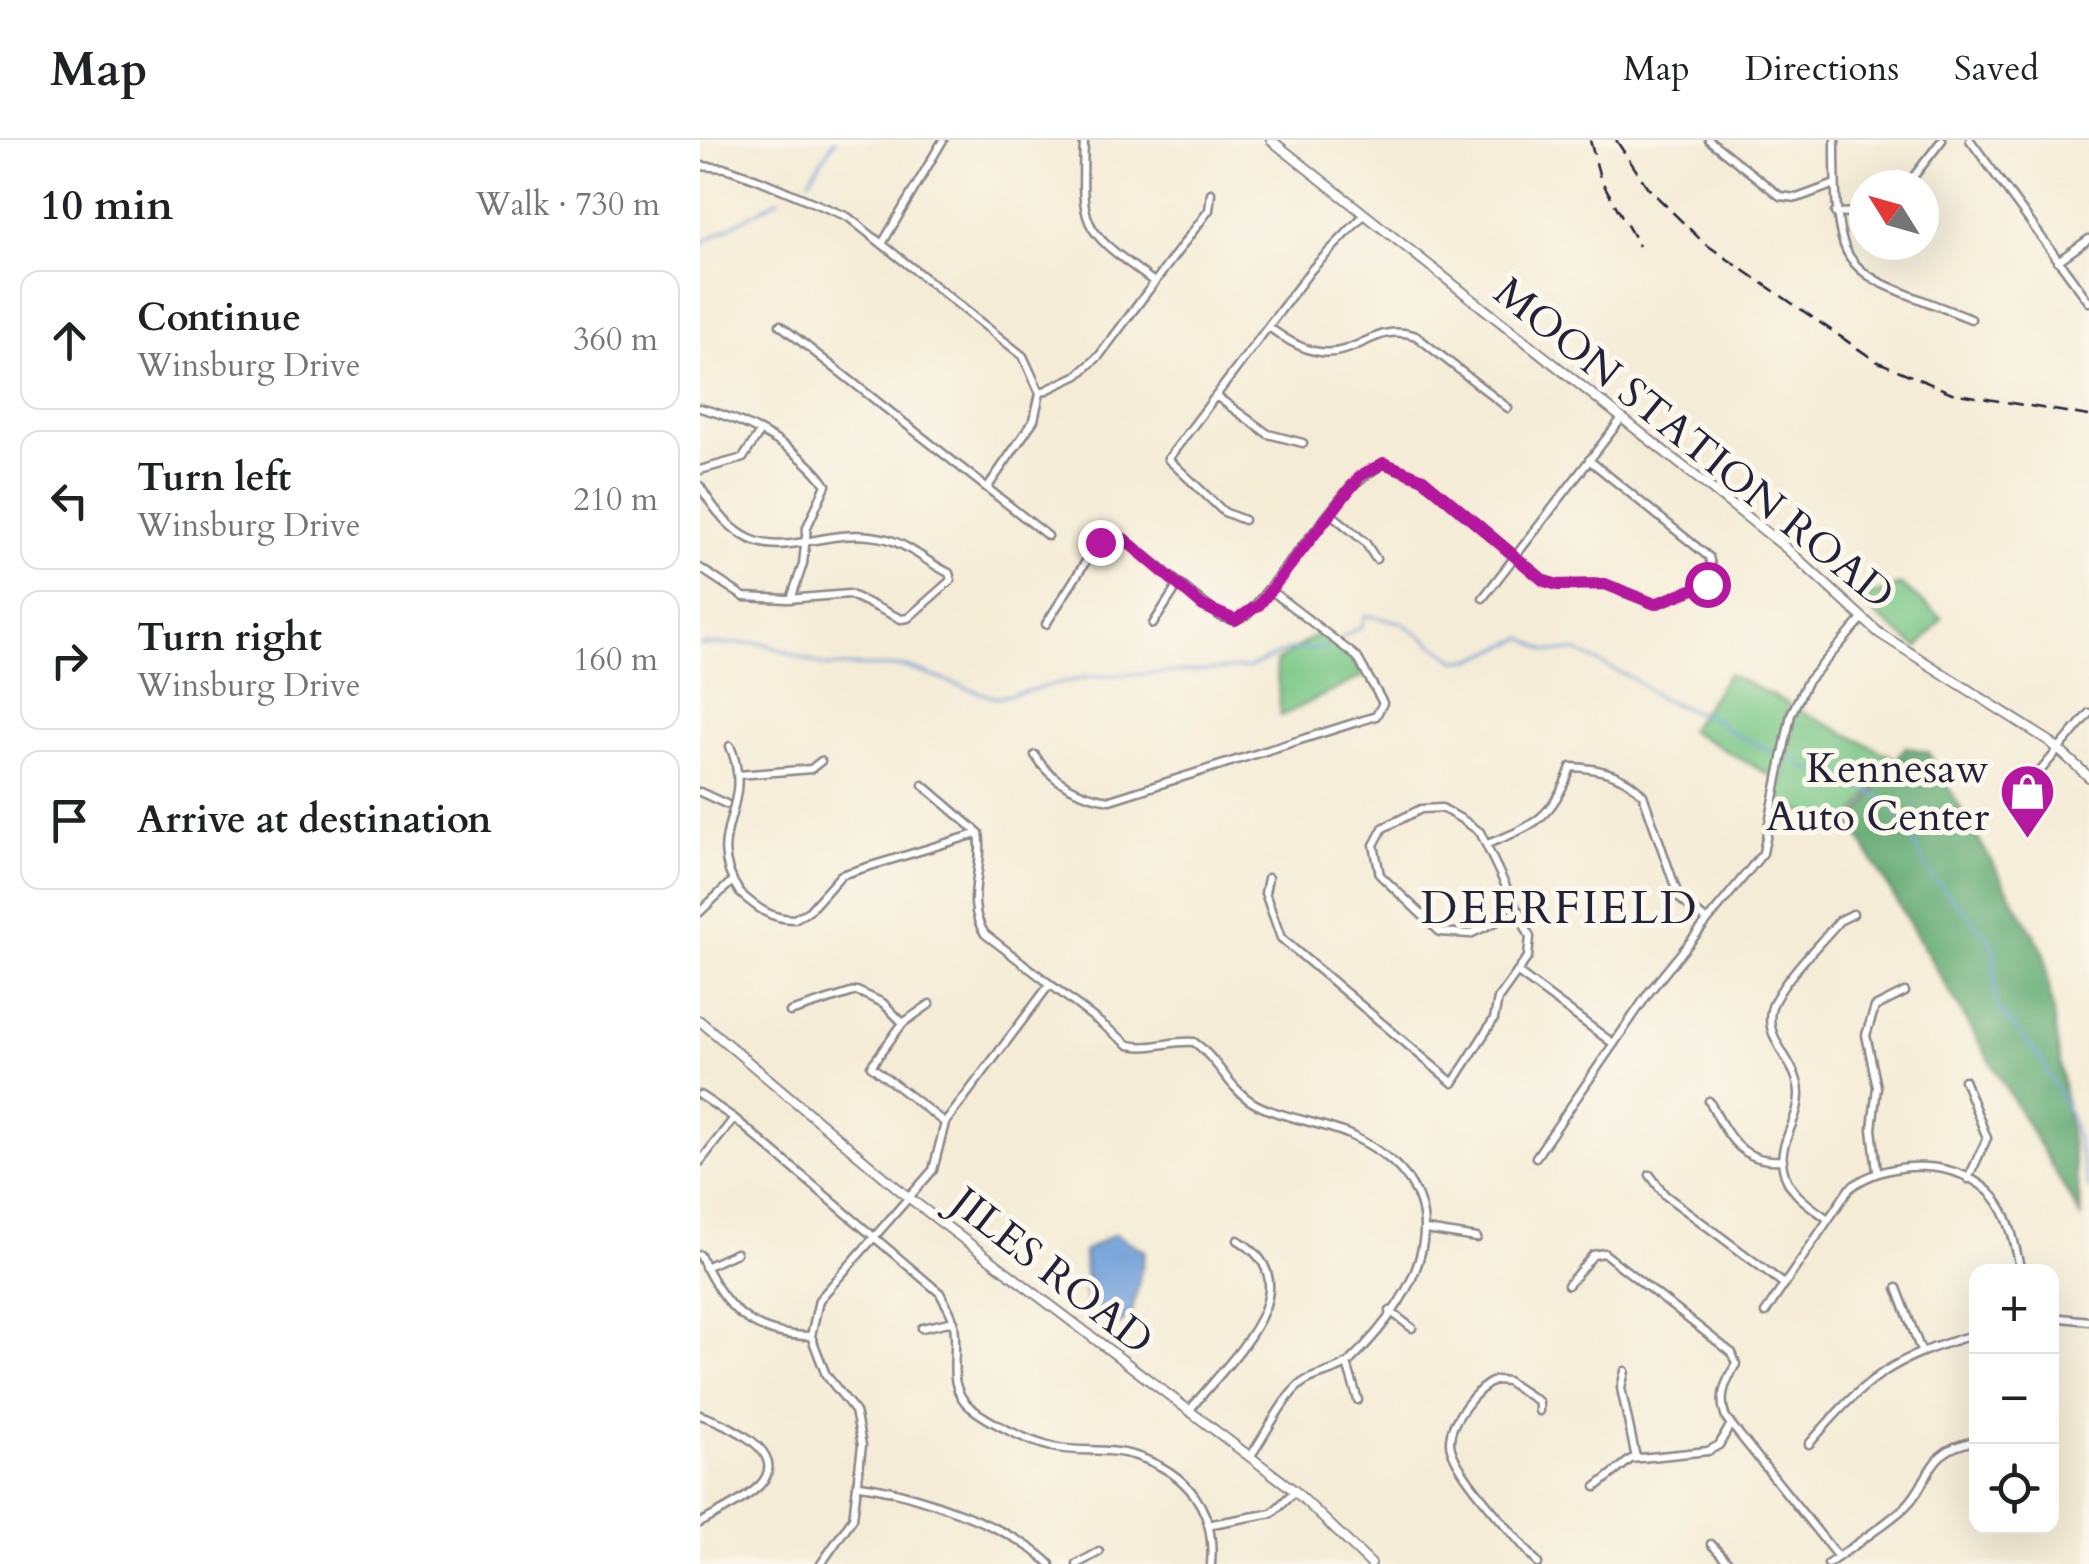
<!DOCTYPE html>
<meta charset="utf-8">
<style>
body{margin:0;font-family:Cardo,serif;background:#f2f2f2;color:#202124}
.controls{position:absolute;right:30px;bottom:30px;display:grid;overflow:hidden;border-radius:20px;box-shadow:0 10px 40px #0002}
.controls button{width:90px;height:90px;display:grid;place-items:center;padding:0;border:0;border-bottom:2px solid #e0e0e0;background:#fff;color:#202124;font:50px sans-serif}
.compass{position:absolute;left:1149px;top:30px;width:90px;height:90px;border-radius:50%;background:#fff;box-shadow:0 10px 40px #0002;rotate:307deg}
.stop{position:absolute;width:30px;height:30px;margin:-22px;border:8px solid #b5179e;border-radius:50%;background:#fff}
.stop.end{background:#b5179e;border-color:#fff;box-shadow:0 2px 10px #0008}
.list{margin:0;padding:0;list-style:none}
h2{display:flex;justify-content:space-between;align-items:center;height:130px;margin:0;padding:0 40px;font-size:42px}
h2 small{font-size:32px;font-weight:400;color:#757577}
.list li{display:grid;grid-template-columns:65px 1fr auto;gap:30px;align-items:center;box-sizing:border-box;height:140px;margin:0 20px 20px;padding:0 20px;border:2px solid #e0e0e0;border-radius:20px}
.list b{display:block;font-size:38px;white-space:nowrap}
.list p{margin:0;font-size:32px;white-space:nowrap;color:#757577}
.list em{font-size:32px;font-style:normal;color:#757577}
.icon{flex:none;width:55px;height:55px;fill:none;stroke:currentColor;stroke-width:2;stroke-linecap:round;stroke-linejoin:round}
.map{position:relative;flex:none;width:1389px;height:1424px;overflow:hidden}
header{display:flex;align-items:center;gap:60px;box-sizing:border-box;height:140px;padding:0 50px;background:#fff;border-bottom:2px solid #e0e0e0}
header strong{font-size:48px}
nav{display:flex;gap:55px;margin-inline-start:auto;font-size:35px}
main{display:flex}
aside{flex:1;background:#fff}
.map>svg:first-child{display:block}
.green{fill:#7cc887;stroke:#4f7561;stroke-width:2.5}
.forest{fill:#65ac74;stroke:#446758;stroke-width:2.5}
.water{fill:#709fd9;stroke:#49608a;stroke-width:2.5}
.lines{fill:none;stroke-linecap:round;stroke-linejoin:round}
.stream{stroke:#709fd9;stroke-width:2.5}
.minor-casing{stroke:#8b8788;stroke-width:11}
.tertiary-casing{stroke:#8b8788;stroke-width:12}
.minor{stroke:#fff;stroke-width:6}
.tertiary{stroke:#fff;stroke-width:8}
.rail{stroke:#22223b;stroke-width:2.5;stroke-dasharray:15 8;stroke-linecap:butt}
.route{stroke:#b5179e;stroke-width:12}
.labels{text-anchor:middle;stroke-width:10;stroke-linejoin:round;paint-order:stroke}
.street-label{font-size:42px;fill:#22223b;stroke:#fbf7ec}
.poi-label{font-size:42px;fill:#22223b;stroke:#fbf7ec;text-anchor:end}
.neighbourhood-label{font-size:45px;letter-spacing:2.5px;fill:#22223b;stroke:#fbf7ec}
</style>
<header>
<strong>Map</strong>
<nav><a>Map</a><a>Directions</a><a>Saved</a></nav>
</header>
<main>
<aside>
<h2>10 min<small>Walk · 730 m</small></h2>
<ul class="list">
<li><svg class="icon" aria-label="ahead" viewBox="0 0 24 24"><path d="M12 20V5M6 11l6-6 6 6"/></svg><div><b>Continue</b><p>Winsburg Drive</p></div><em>360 m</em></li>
<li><svg class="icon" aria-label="left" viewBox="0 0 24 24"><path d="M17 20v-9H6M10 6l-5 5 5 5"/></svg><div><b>Turn left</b><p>Winsburg Drive</p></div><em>210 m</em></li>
<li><svg class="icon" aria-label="right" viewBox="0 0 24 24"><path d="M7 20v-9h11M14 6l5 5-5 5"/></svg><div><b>Turn right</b><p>Winsburg Drive</p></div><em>160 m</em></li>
<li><svg class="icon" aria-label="arrive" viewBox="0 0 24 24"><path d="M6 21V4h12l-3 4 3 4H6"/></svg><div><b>Arrive at destination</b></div></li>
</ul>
</aside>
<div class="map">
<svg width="1389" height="1424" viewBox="0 0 1389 1424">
<rect width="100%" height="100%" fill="#fbf7ec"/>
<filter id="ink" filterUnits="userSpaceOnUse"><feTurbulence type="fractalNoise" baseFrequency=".01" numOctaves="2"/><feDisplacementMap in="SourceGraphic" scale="20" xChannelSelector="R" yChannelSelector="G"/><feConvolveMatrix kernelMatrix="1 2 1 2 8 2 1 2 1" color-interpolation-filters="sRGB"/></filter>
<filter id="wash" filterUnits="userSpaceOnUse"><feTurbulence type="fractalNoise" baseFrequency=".0048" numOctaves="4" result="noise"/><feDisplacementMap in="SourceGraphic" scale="40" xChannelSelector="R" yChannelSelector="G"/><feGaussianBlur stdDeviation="2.25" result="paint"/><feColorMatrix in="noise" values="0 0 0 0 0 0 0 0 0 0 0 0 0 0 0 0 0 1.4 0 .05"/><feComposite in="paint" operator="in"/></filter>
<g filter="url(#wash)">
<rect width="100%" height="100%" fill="#f4ecd6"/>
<path class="green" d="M1201,445l41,33 -24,30 -61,-48z
M618,494l36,28 9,14 -82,40 -5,-54z
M1028,534l61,30 -14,74 -86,-48z
M1097,569l97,49 -49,71 -68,-26z"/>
<path class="forest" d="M1205,607l23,5 116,200 38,266 -230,-393z"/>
<path class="water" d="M415,1094l30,17 -13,61 -12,12 -33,-12 -3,-61z"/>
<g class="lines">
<path class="stream" d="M109,40l26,-40
M0,104l79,-45
M641,498l21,-12 3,-11 36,7 55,38h15l53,-22 23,13h29l57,28 26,19 59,23c13,16 39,20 56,33
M0,505l62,-2 62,23 82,1 90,31 92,-21 160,-9 40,-18 32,-1 11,-5
M1092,618l17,12 27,-2 22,18 32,16 42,75 56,60 7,14v53l45,54 30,56 19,75"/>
</g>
</g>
<g filter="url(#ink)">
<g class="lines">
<defs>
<path id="minor" d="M384,0c-3,92 -3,87 70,142
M1009,0l71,56 17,2 38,-14
M1135,0c0,144 9,128 136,179
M1270,0l119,162
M0,26l26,2 31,11 91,38 175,139 17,37 -6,27 -47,68
M1207,45l35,-45
M1135,73l29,-1
M182,104l61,-104
M1358,121l31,-22
M80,185l268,211
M569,187c80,62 92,-11 147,9l92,72
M340,253l38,-18 21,-19 110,-146 2,-17
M516,256l52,38 35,9
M0,268c43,11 100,39 126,77l-19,42 -4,37 -12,35
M0,330l43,-12 15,-23
M0,346c61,105 108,33 187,53 22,6 41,24 62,34l2,7 -43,38 -7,1 -52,-25 -61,5 -44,-2 -44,-29
M630,373l35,29 11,17
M544,380l-20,-8 -56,-53 143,-189 54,-56
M783,458l139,-180
M346,484l42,-66 19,-21 17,2 97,78 14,3 13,-6 102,-127 33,-24 40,16 122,102 13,4 47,-1 50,20 52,-20 6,-11 -4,-16 -120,-97
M453,484l25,-39
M30,606c27,64 -30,86 10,147 17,15 31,26 54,26l15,-8 32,-36 138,-42
M335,615c15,26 45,41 75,45l266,-84 7,-13 -26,-46 -87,-67
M38,635l73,-6 10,-8
M223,645l56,48c6,36 -16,68 6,101l144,111c23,5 42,-5 65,-3 23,16 34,45 58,60 24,15 70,20 100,34 117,56 73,152 -2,225 -12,11 -34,12 -48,22 -19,14 -37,53 -52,74
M0,652l26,12
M1321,654l68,-81
M787,704c48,-18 66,-27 84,-77 26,1 55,8 72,28l36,103 28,23
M568,738l-3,15 16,45 172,145 41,-64 4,-20 30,-42 2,-20 -50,-105 -17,-12 -21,-12 -21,1 -38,19 -9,17 6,30 60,57 30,2 49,-23
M0,772l29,-28
M818,833l96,71
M230,864l-27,19 -32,43 74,57
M90,872l67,-21 26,12 20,20
M1264,940l23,58 -19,41
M0,955l34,23 206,175c4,9 11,18 13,27 8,30 -10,64 17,87 20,16 57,34 82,40 27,6 57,0 84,9 52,17 80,54 75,108
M1009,961c18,33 31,63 74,59
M836,1017l114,-166 113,-138 28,-139 16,-32 55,-63
M0,1022l34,-44
M1177,1031l-5,-42 5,-42 -11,-52 9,-28 30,-15
M950,1035l15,20 119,89
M1128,1079c-18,-13 -41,-27 -45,-51 -5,-26 17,-49 16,-75 -1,-34 -43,-57 -24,-93 15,-28 44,-55 64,-79l14,-7
M726,1090l51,8
M0,1115c24,53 51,81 111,81
M5,1127l31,-14
M868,1145l25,-30 11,-2 128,100 4,11c-11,19 -18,33 -10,54l112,139
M1197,1148l24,63
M690,1171l22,17
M1065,1173l84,-124c37,-31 112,-31 145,8 17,21 21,49 27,75
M1352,1177l37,4
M222,1188l32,-7
M647,1224l11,36
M925,1231l-4,17 15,70
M489,1271c36,-47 128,-124 49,-171
M0,1275c24,8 92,36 60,70 -16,16 -41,27 -60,38
M1109,1304c58,-67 81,-85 167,-110
M160,1345c50,6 155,43 190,79
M896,1347l35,-28 77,-8 11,-6 12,-21
M512,1384l60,-11 23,-22
M1011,1404l19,20
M121,1424l32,-46 9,-73 -7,-34 -29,-36 -15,-39 8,-36 114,-130 12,-47 105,-139
M377,1424l22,-12
M838,1424c-19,-26 -88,-94 -88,-122 0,-14 8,-25 16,-36 8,-11 17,-21 30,-26l11,1 32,21v9
M1128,1424c25,-18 53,-36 76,-56 29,-27 19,-58 72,-67"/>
<path id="tertiary" d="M571,0l515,408 93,85 170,108 40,36
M0,881l208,176 387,294 76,73"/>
</defs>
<use href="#minor" class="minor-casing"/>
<use href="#tertiary" class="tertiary-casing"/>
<use href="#minor" class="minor"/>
<use href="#tertiary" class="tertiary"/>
<path class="rail" d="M890,0l10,38 39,68
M916,0l32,48 56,55 172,118 76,32 137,23"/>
</g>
</g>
<g class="lines" filter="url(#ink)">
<path class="route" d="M400,402l7,-5 17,2 79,67 32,14 24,-15 101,-129 24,-13 39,16 121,102 14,4 47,-1 50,20 52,-20"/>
</g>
<defs>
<symbol id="shop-pin" viewBox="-11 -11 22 30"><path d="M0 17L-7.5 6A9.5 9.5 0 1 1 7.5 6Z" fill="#b5179e" stroke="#fbf7ec"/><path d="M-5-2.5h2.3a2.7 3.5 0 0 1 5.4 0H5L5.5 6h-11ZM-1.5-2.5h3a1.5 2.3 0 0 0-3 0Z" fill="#fff"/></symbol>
</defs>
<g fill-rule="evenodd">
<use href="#shop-pin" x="1296" y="620" width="63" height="86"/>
</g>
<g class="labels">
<g class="street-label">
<text transform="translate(995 302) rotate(39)" y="15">MOON STATION ROAD</text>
<text transform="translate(353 1130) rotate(38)" y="15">JILES ROAD</text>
</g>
<g class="poi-label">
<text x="1289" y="642">Kennesaw<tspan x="1289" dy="48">Auto Center</tspan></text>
</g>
<g class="neighbourhood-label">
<text x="860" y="783">DEERFIELD</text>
</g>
</g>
</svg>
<div class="controls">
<button>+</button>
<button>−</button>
<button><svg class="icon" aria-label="locate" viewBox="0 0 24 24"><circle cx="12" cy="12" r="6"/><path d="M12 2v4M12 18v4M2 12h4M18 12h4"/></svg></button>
</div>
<svg class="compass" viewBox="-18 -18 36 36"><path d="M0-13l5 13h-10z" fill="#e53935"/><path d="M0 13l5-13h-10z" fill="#757577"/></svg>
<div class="stop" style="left:1007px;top:444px"></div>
<div class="stop end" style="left:400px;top:402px"></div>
</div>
</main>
